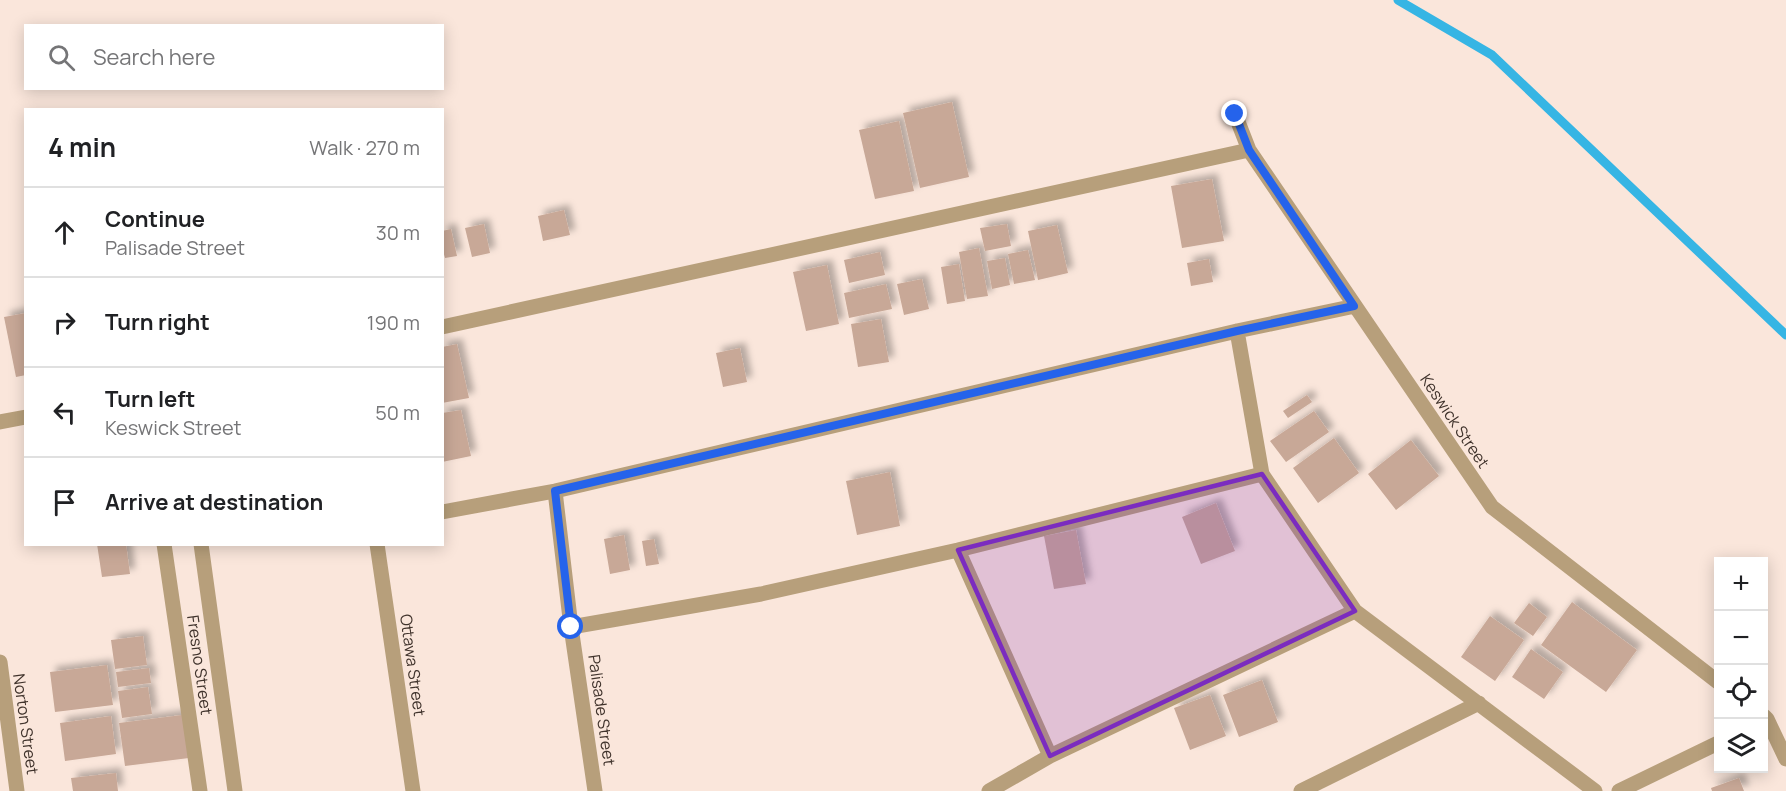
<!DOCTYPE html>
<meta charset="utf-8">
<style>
body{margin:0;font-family:Manrope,sans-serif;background:#f6f6f6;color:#202124}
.controls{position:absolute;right:18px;bottom:18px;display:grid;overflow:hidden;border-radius:0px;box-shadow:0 3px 15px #0003}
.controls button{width:54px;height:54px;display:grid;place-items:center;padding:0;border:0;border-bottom:2px solid #e0e0e0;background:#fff;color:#202124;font:30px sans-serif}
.stop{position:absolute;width:18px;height:18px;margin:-14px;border:4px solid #2563eb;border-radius:50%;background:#fff}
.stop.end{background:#2563eb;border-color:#fff;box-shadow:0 2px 6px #0008}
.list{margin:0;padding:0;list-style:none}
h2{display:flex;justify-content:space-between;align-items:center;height:78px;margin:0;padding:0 24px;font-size:26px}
h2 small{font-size:20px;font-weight:400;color:#757577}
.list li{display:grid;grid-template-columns:39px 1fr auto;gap:18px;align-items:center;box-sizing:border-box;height:90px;padding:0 24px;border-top:2px solid #e0e0e0}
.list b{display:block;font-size:22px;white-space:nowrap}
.list p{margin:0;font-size:20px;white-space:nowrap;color:#757577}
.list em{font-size:20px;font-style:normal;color:#757577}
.icon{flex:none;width:33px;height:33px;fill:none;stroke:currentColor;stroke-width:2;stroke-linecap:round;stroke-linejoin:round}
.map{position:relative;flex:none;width:1786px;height:791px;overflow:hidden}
.search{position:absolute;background:#fff;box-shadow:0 3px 15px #0003;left:24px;top:24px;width:420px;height:66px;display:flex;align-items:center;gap:15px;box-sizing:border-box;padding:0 21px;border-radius:0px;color:#757577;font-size:22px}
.panel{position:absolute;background:#fff;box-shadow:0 3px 15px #0003;left:24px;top:108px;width:420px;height:438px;border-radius:0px}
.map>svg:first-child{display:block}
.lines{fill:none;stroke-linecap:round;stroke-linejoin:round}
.stream{stroke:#36b5e4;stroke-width:9}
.building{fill:#c8a897;filter:url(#shadow)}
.minor{stroke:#b79f7b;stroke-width:15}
.route{stroke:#2563eb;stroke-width:8}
.marked{fill:#7b2cbf;fill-opacity:0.2;stroke:#7b2cbf;stroke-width:4.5;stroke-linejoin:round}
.labels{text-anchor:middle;stroke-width:6;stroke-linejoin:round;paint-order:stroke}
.street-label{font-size:16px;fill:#40332c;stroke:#fae6db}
</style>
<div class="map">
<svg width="1786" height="791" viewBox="0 0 1786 791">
<defs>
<filter id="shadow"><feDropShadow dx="5.5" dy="-5.5" stdDeviation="3" flood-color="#0004"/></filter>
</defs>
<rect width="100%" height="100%" fill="#fae6db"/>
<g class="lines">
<path class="stream" d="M1398,0l94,55 294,280"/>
</g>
<path class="building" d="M952,102l17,75 -49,11 -17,-75z
M899,121l15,70 -39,8 -16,-69z
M1212,179l12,62 -42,7 -11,-62z
M564,210l6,25 -27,6 -5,-25z
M484,224l6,29 -18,4 -7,-29z
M1007,224l4,22 -26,5 -5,-23z
M1057,225l11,48 -30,7 -10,-49z
M451,229l6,27 -12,2 -3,-11v-16z
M979,248l9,48 -21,3 -8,-47z
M1028,250l7,30 -21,4 -6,-30z
M880,252l5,23 -36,8 -5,-23z
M1005,258l5,27 -18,4 -5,-28z
M1209,259l4,23 -22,4 -4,-23z
M959,264l6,37 -18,3 -6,-37z
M827,265l12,59 -33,7 -13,-59z
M922,279l7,30 -25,6 -7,-31z
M886,284l6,25 -43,9 -5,-25z
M26,313v62l-10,2 -12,-60z
M881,319l8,43 -31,5 -7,-43z
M457,344l12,54 -27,5v-56z
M740,348l7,34 -24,5 -7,-34z
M1307,395l5,7 -24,16 -5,-7z
M461,410l10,46 -29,6v-49z
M1314,411l15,21 -43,30 -16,-21z
M1334,438l25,35 -41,30 -25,-35z
M1411,440l28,36 -43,34 -28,-36z
M890,472l10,54 -43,9 -11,-54z
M1216,503l19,48 -34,13 -19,-47z
M1076,530l10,54 -32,5 -10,-53z
M624,535l6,35 -20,4 -6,-35z
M654,539l5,25 -13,2 -4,-25z
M97,544h29l4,30 -28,3z
M1572,602l65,48 -31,42 -65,-47z
M1529,603l18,14 -14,19 -19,-13z
M1490,616l34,24 -29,41 -34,-24z
M143,636l4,29 -32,4 -4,-29z
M1531,649l32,23 -19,27 -32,-22z
M107,665l6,40 -58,7 -5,-40z
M149,668l2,15 -33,4 -2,-15z
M1262,680l16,42 -39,15 -16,-42z
M148,687l4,27 -30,4 -4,-27z
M1210,695l16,41 -36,14 -16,-42z
M182,715l7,43 -64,8 -6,-43z
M111,716l5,38 -51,7 -5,-38z
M116,773l2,18h-45l-2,-13z
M1739,778l5,13h-32l-1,-3z"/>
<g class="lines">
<path class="minor" d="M1235,114l14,36 243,357 226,175
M442,327l807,-177
M1237,331l25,143 93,137 240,180
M0,422l26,-5
M555,491l16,136 24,164
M442,512l113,-21 682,-160 118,-25
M164,544l36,247
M201,544l34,247
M377,544l36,247
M958,550l92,206
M571,627l190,-33 197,-44 304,-76
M0,662l17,129
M1764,716l3,3 19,40
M989,791l61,-35 305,-145
M1301,791l178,-88
M1619,791l99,-48"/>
</g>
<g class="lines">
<path class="route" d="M571,627l-16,-136 682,-160 117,-25 -105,-156 -14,-36"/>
</g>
<path class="marked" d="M1262,474l93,137 -305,145 -92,-206z"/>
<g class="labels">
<g class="street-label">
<text transform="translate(1455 421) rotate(56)" y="6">Keswick Street</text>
<text transform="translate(200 665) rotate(82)" y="6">Fresno Street</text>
<text transform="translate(413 665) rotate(82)" y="6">Ottawa Street</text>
<text transform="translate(602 710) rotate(82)" y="6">Palisade Street</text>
<text transform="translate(26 724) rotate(82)" y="6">Norton Street</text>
</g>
</g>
</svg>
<div class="controls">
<button>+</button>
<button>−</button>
<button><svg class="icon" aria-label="locate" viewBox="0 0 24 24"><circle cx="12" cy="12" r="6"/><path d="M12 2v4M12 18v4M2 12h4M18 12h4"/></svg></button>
<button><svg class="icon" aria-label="layers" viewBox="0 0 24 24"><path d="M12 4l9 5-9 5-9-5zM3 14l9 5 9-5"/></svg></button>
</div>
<div class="stop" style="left:571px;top:627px"></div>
<div class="stop end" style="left:1235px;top:114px"></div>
<div class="search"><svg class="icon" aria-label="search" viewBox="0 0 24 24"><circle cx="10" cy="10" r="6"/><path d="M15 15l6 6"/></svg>Search here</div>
<section class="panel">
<h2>4 min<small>Walk · 270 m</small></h2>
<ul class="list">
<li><svg class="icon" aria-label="ahead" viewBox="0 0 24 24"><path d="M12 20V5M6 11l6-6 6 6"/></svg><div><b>Continue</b><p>Palisade Street</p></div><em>30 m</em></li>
<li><svg class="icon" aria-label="right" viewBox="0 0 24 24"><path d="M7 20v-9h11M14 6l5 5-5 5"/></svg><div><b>Turn right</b></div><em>190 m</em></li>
<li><svg class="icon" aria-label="left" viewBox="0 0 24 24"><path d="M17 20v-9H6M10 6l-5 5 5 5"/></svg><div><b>Turn left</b><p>Keswick Street</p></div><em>50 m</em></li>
<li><svg class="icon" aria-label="arrive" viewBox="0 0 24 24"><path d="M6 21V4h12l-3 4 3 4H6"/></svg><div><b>Arrive at destination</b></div></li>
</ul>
</section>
</div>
